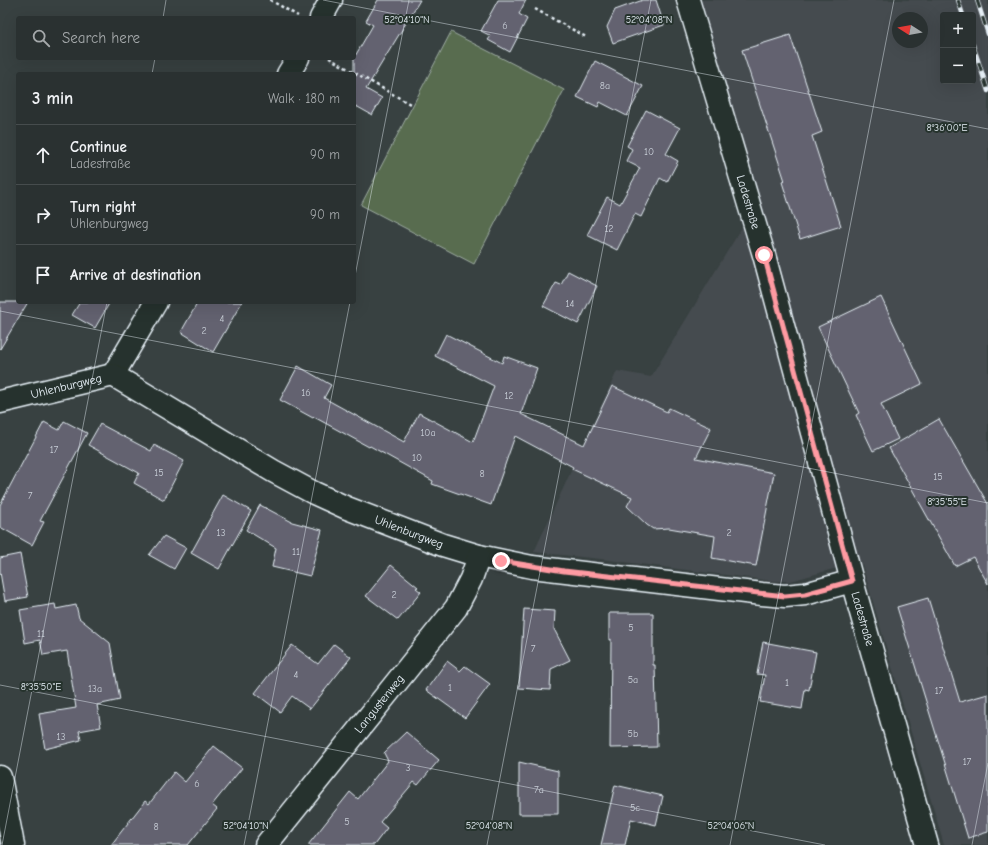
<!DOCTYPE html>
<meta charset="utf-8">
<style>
body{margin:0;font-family:"Comic Neue",sans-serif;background:#363d3d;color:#f1f3f6}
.controls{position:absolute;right:12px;top:12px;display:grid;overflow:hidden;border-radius:4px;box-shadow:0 4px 16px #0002}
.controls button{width:36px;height:36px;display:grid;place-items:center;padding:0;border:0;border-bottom:1px solid #464c4d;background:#2a3131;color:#f1f3f6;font:20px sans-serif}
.compass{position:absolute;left:892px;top:12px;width:36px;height:36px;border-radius:50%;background:#2a3131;box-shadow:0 4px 16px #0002;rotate:281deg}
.stop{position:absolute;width:12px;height:12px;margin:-9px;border:3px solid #ff9aa2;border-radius:50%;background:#fff}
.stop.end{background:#ff9aa2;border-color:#fff;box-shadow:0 1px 4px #0008}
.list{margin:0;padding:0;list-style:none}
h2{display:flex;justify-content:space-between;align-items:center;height:52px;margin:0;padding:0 16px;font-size:17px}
h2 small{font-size:13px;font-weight:400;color:#a5a9ab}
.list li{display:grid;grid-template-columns:26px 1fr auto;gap:12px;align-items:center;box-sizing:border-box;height:60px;padding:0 16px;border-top:1px solid #464c4d}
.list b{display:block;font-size:15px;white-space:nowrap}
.list p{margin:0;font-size:13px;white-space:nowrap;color:#a5a9ab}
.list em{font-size:13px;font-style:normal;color:#a5a9ab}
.icon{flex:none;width:22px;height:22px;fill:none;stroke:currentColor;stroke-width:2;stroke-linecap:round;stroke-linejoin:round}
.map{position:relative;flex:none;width:988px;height:845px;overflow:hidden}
.search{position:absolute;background:#2a3131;box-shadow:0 4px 16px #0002;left:16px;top:16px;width:340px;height:44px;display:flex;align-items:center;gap:10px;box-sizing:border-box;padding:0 14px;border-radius:4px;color:#a5a9ab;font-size:15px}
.panel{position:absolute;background:#2a3131;box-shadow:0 4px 16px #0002;left:16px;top:72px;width:340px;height:232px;border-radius:4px}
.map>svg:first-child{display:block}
.built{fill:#454b4f;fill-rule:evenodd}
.green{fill:#586c50;stroke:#a0aea4}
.building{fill:#63626f;stroke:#e8f1f8}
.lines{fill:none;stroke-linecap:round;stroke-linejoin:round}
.minor-casing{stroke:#e8f1f8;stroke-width:25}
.path{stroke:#e8f1f8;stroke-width:2.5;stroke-dasharray:3 3;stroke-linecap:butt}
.minor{stroke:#26332d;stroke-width:22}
.rail-casing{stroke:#e8f1f8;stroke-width:4.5}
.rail{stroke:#26332d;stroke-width:3;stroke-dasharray:9;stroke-linecap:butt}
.route{stroke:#ff9aa2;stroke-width:5}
.ticks{fill:none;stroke:#e8f1f8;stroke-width:1;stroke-opacity:0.45}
.labels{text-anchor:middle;stroke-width:4;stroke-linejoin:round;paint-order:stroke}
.number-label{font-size:10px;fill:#c7cdd6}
.street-label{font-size:12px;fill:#e8f1f8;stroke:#26332d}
.ticks-label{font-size:10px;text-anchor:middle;fill:#e8f1f8;stroke:#26332d;stroke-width:4;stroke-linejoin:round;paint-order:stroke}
</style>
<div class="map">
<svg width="988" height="845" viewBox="0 0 988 845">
<rect width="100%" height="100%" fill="#384141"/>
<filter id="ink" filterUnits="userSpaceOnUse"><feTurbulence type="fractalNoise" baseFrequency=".025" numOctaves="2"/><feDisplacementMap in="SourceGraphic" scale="8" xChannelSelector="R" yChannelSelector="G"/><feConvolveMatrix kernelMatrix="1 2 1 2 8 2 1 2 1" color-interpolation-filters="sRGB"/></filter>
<g filter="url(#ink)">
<path class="built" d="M698,0h290v845h-44l-83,-284 -70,20h-19l-171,-22 -67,-7 83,-181 34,6 93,-153zM943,15h30v66h-30zM898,18h24v24h-24z"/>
<path class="green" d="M451,32l113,58 -90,174 -113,-59z"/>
<path class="building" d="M378,0h42l-54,89 16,9 -10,17 -16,-9 -2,4v-52l19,-33 -7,-4z
M498,0h28l-7,14 8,5 -17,33 -22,-12 3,-4 -10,-5z
M643,0h13l8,25 -51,18 -6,-16 8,-17z
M790,35l32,97 -10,4 29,90 -41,13 -18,-57 3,-1 -43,-131z
M595,61l48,25 -16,30 -27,-14 -2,5 -21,-10z
M646,110l34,18 -14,26 12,7 -11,21 -7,-4 -19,39 -6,-3 -18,36 -30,-15 20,-38 13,7 20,-36 -14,-7 6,-12 -5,-3z
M568,271l29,15 -19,38 -35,-18 13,-23 5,2z
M881,297l41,87 -41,20 17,35 -25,12 -17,-36 3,-2 -41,-86z
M0,302h28l-28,47z
M80,302h30l-15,26 -23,-13z
M198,302h44l-29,50 -32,-20z
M446,334l56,29 2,-7 33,12 -16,46 63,31 28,-59 55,26 2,-4 42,20 -15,30 78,15 -18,93 -44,-8 3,-22 -46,-8 -16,1 -6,-4 -20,-19 5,-9 -60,-28 1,-2 -58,-31 -24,69 -59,-21 1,-3 -63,-35 -1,1 -55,-30 -1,1 -33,-18 18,-34 33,19 -7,13 80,44 15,-29 54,29 21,-56 -59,-30z
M939,419l49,85v80l-15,-27 -18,9 -66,-118z
M64,421l23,12 -47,88 4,1 -12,23 -32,-18v-22l44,-83 15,8z
M100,424l51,27 3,-6 30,16 -20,39 -30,-17 5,-10 -51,-28z
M223,495l28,16 -32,58 -28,-16z
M260,505l32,17 30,8 -12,46 -38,-9 4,-19 -30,-18z
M164,536l22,12 -12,21 -25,-14z
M20,554l8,43 -23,4 -5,-29v-14z
M391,565l27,22 -2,1 5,4 -23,28 -32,-24z
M928,598l32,104 28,-8v138l-20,6 -71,-231z
M55,604l1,5 20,-4 3,13 31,25 10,57 -23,5 4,22 -22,4 2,9 -36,9 -6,-35 37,-6 -9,-57 -24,4 -3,-15 -15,3 -5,-33z
M524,609l31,2 -1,18 16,31 -19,9 -1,21 -31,-2z
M609,613h44v52h2l2,82 -47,1 1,-109 -2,1z
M763,642l53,10 -7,38 -4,-1 -3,20 -42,-7 5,-27 -8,-1z
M334,644l17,13 -41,52 -18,-13 -12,16 -25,-19 37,-48 26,19z
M447,661l13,10 5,-5 25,18 -25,34 -39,-28z
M406,732l33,28 -21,25 -4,-3 -34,40 7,6 -13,17h-66l42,-53 8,7 30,-38 -4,-8z
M214,746l28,22 -30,37 5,4 -29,36h-77l34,-44 4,3 25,-32 11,10z
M519,762l39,9v43h-39z
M615,785l48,11 -7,29 -25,-6 -6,26h-24z"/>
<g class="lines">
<defs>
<g id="minor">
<path id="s1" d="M688,0l76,255 88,326 75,264"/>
<path d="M321,18l10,-18"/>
<path d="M288,74l10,-16"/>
<path d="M113,375l43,-73"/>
<path id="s2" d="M0,402l113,-27 160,96 41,22 33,15 96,37 36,11 53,11 230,27 23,2 20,-2 47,-13"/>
<path d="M0,777l13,68"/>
<path id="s3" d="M266,845l190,-237 15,-29 8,-23"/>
</g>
</defs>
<use href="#minor" class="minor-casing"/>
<path class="path" d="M270,0l28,16
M535,9l51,28
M329,58l81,46"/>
<use href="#minor" class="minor"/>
<defs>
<path id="rail" d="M958,0l5,15
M977,0l11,34
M973,45l15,46"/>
</defs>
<use href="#rail" class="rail-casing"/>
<use href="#rail" class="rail"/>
</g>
</g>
<g class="lines" filter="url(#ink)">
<path class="route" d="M501,561l63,10 221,25 20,-2 47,-13 -88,-326"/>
</g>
<path class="ticks" d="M323,0l665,129M163,18l3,-18M152,74l3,-16M354,281l55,-281M0,311l988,192M0,685l825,160M2,845l105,-543M244,845l106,-543M487,845l164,-845M730,845l164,-845M972,845l16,-82"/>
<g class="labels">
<g class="number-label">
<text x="505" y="29">6</text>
<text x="605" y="89">8a</text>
<text x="649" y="155">10</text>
<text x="609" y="232">12</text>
<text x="570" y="307">14</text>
<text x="222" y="322">4</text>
<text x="204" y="334">2</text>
<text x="306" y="396">16</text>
<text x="509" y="399">12</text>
<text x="428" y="436">10a</text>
<text x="54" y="453">17</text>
<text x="417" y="461">10</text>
<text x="159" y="476">15</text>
<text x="482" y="477">8</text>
<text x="938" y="480">15</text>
<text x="30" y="499">7</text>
<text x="221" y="536">13</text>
<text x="729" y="536">2</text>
<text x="296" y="555">11</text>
<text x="394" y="598">2</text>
<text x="631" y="631">5</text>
<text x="41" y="637">11</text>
<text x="533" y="652">7</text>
<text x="296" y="678">4</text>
<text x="633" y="683">5a</text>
<text x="787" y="686">1</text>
<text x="450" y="691">1</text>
<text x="95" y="692">13a</text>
<text x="939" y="694">17</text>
<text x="633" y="737">5b</text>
<text x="61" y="740">13</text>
<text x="967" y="765">17</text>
<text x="408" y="771">3</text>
<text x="197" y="787">6</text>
<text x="539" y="793">7a</text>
<text x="635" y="811">5c</text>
<text x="347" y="825">5</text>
<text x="156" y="830">8</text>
</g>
<g class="street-label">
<text dy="4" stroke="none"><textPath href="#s1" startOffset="211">Ladestraße</textPath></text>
<text dy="4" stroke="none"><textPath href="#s2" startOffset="68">Uhlenburgweg</textPath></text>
<text dy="4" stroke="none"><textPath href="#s2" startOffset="452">Uhlenburgweg</textPath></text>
<text dy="4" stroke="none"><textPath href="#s1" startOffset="643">Ladestraße</textPath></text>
<text dy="4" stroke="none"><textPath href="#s3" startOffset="181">Langustenweg</textPath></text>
</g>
</g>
<g class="ticks-label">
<text x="407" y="23">52°04'10"N</text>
<text x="649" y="23">52°04'08"N</text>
<text x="947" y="131">8°36'00"E</text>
<text x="947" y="505">8°35'55"E</text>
<text x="41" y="690">8°35'50"E</text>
<text x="246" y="829">52°04'10"N</text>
<text x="489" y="829">52°04'08"N</text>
<text x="731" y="829">52°04'06"N</text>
</g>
</svg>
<div class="controls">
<button>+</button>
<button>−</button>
</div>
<svg class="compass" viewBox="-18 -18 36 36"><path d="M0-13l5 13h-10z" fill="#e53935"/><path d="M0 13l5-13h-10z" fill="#a5a9ab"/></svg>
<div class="stop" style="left:764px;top:255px"></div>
<div class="stop end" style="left:501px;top:561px"></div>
<div class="search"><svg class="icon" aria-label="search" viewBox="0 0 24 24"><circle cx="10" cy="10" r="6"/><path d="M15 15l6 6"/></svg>Search here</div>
<section class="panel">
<h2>3 min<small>Walk · 180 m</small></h2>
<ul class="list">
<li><svg class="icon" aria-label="ahead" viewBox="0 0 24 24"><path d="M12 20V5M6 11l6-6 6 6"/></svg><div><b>Continue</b><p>Ladestraße</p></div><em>90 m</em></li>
<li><svg class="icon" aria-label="right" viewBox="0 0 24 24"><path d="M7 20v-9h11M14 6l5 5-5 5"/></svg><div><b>Turn right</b><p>Uhlenburgweg</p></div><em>90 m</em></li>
<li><svg class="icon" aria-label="arrive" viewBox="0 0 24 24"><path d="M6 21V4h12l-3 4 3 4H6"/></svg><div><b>Arrive at destination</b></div></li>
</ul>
</section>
</div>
